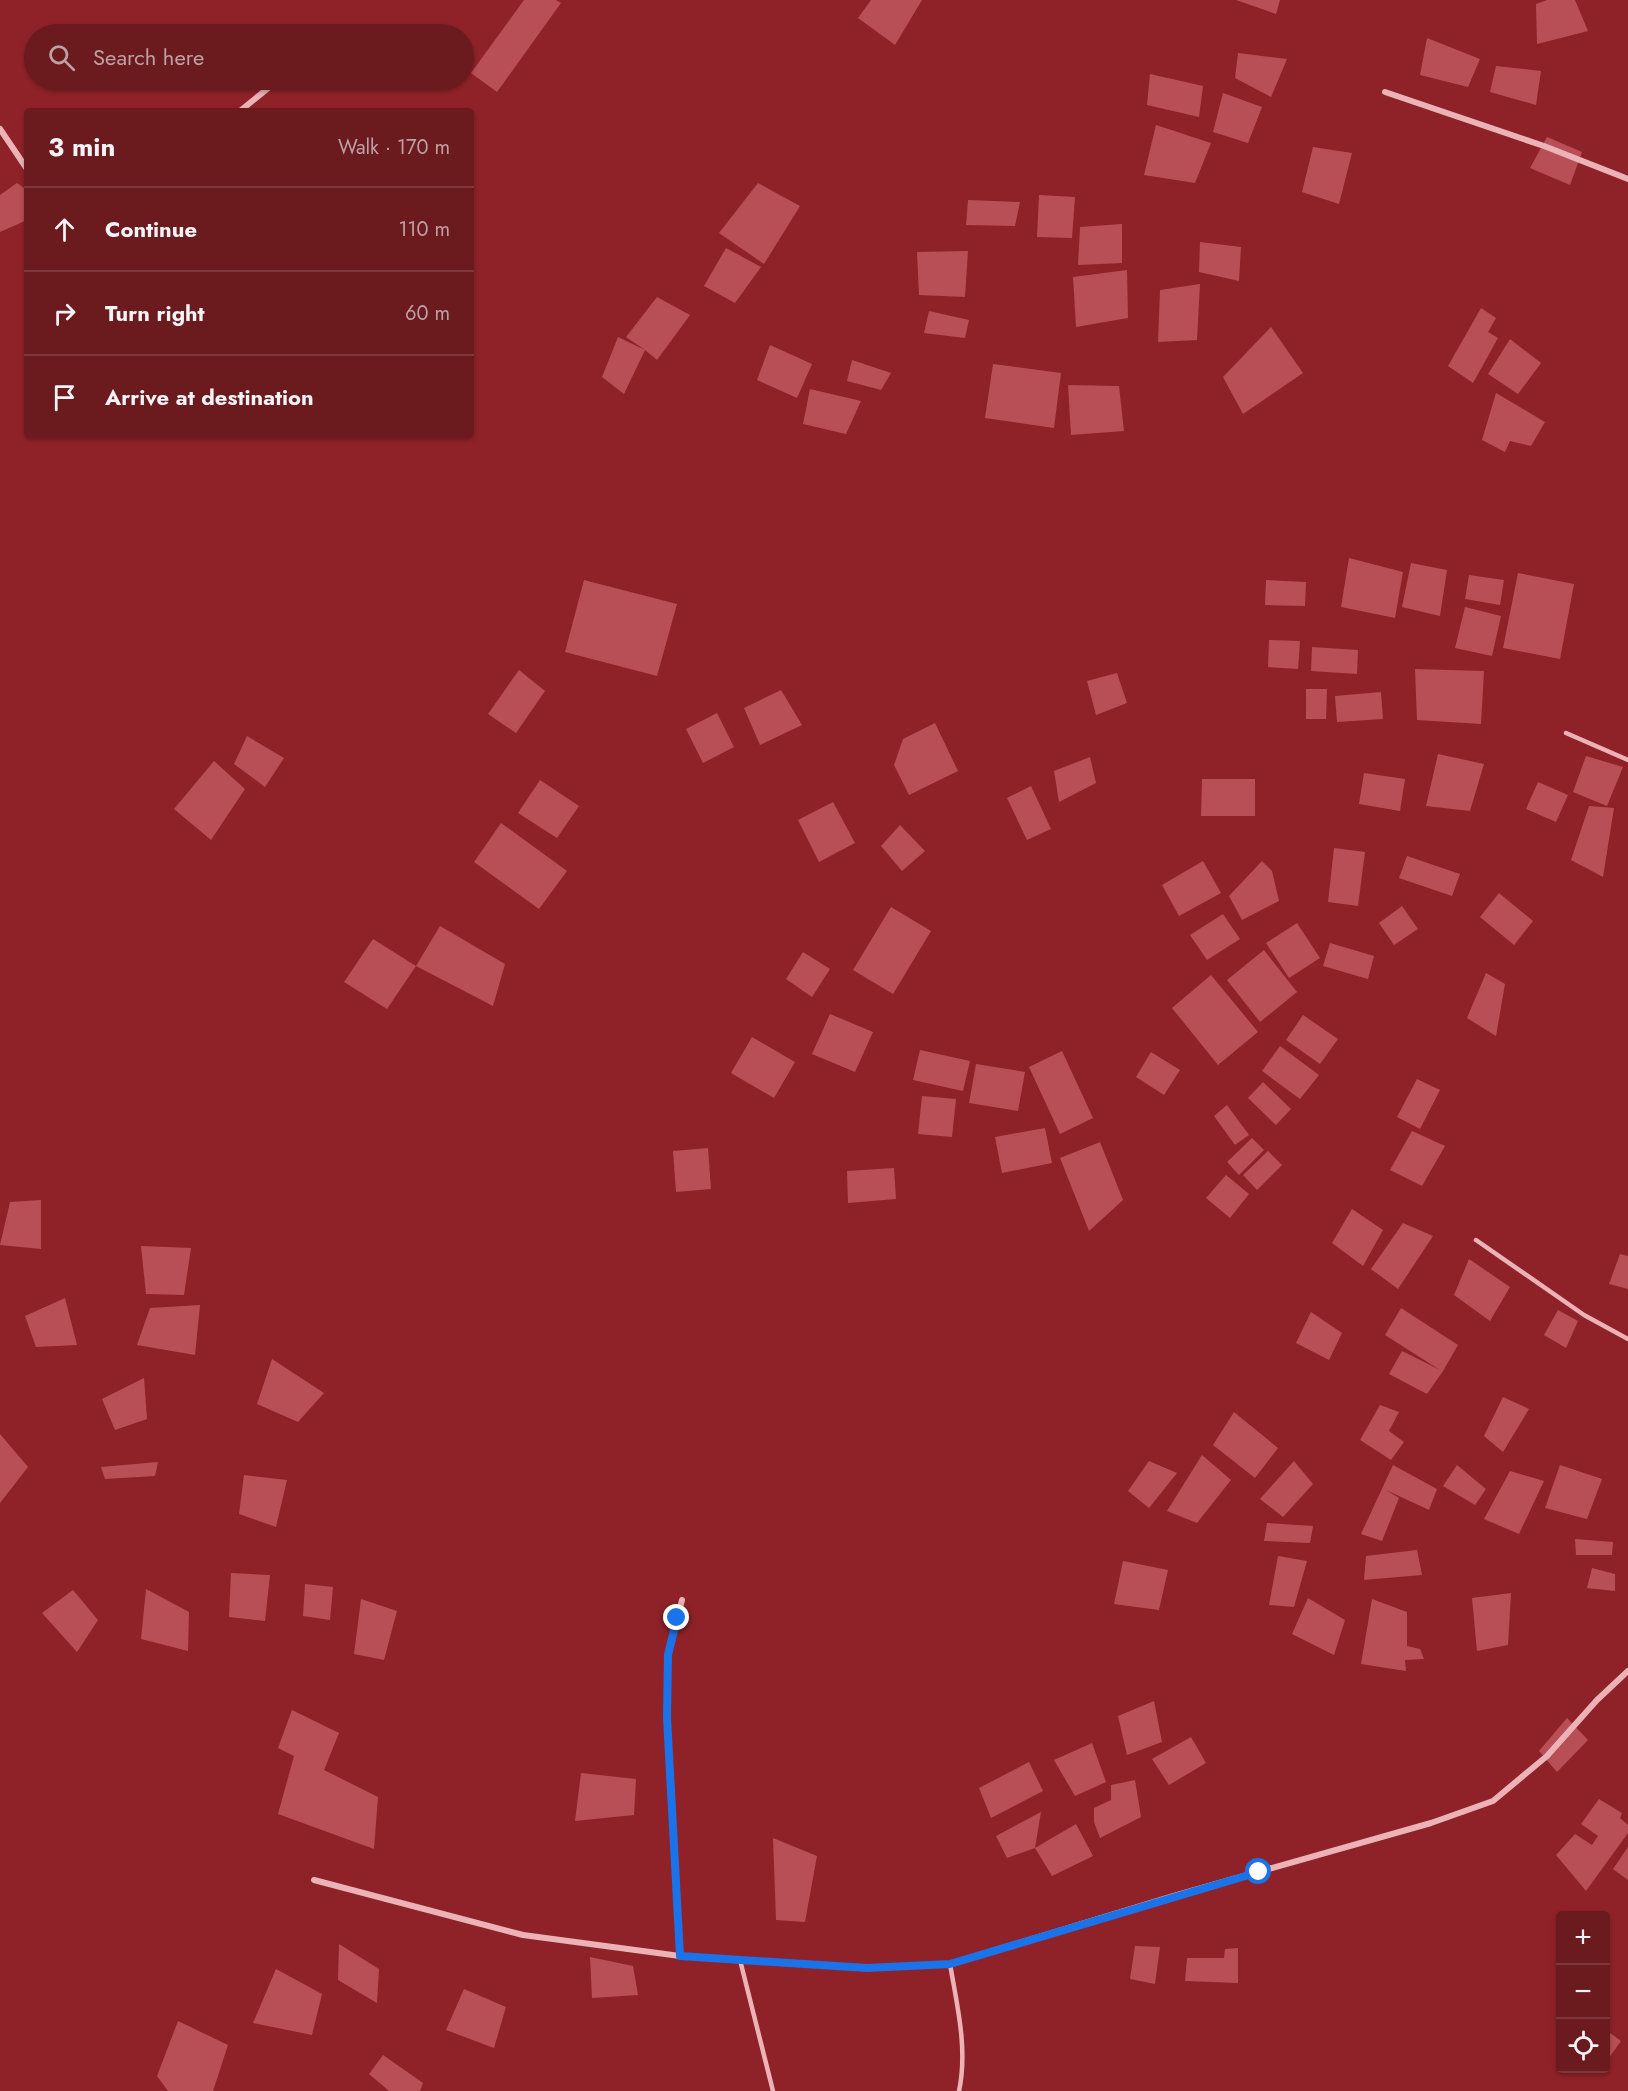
<!DOCTYPE html>
<meta charset="utf-8">
<style>
body{margin:0;font-family:Jost,sans-serif;background:#73272b;color:#f1f3f6}
.controls{position:absolute;right:18px;bottom:18px;display:grid;overflow:hidden;border-radius:6px;box-shadow:0 2px 4px #0004}
.controls button{width:54px;height:54px;display:grid;place-items:center;padding:0;border:0;border-bottom:2px solid #7e383c;background:#6b1a1e;color:#f1f3f6;font:30px sans-serif}
.stop{position:absolute;width:18px;height:18px;margin:-14px;border:4px solid #1a73e8;border-radius:50%;background:#fff}
.stop.end{background:#1a73e8;border-color:#fff;box-shadow:0 2px 6px #0008}
.list{margin:0;padding:0;list-style:none}
h2{display:flex;justify-content:space-between;align-items:center;height:78px;margin:0;padding:0 24px;font-size:26px}
h2 small{font-size:20px;font-weight:400;color:#bea1a4}
.list li{display:grid;grid-template-columns:39px 1fr auto;gap:18px;align-items:center;box-sizing:border-box;height:84px;padding:0 24px;border-top:2px solid #7e383c}
.list b{display:block;font-size:22px;white-space:nowrap}
.list em{font-size:20px;font-style:normal;color:#bea1a4}
.icon{flex:none;width:33px;height:33px;fill:none;stroke:currentColor;stroke-width:2;stroke-linecap:round;stroke-linejoin:round}
.map{position:relative;flex:none;width:1628px;height:2091px;overflow:hidden}
.search{position:absolute;background:#6b1a1e;box-shadow:0 2px 4px #0004;left:24px;top:24px;width:450px;height:66px;display:flex;align-items:center;gap:15px;box-sizing:border-box;padding:0 21px;border-radius:33px;color:#bea1a4;font-size:22px}
.panel{position:absolute;background:#6b1a1e;box-shadow:0 2px 4px #0004;left:24px;top:108px;width:450px;height:330px;border-radius:6px}
.map>svg:first-child{display:block}
.building{fill:#b84f56}
.lines{fill:none;stroke-linecap:round;stroke-linejoin:round}
.service{stroke:#ecb3b7;stroke-width:4.5}
.minor{stroke:#ecb3b7;stroke-width:6}
.route{stroke:#1a73e8;stroke-width:8}
</style>
<div class="map">
<svg width="1628" height="2091" viewBox="0 0 1628 2091">
<rect width="100%" height="100%" fill="#8f2228"/>
<path class="building" d="M524,0h32l5,3 -64,89 -26,-19z
M871,0h51l-27,45 -37,-27z
M1236,0h44l-4,14z
M1547,0h28l13,31 -51,13 -1,-40z
M1427,38l53,21 -12,28 -48,-12z
M1238,53l49,6 -16,38 -36,-19z
M1496,66l45,5 -5,34 -46,-13z
M1150,74l53,12 -4,31 -52,-12z
M1223,93l39,14 -14,36 -35,-11z
M1156,125l55,18 -16,40 -51,-8z
M1547,137l35,15 -12,33 -40,-17z
M1313,147l39,6 -13,51 -37,-12z
M17,183l10,7v30l-27,12v-37z
M758,183l42,23 -36,58 -45,-31z
M1039,195l36,2 -3,41 -35,-1z
M968,200l52,2 -5,24 -49,-1z
M1122,224v39l-44,2 2,-38z
M1200,242l41,5 -2,34 -40,-9z
M726,248l35,19 -26,36 -31,-17z
M968,251l-3,46 -46,-2 -2,-43z
M1127,270l1,48 -52,9 -3,-50z
M1200,284l-3,56 -39,2 2,-52z
M657,297l33,18 -33,45 -12,-10 -21,44 -22,-17 16,-40 27,13 -19,-13z
M1481,308l15,10 -8,14 10,6 -25,45 -25,-17z
M929,311l40,9 -4,18 -41,-5z
M1271,327l32,46 -60,41 -20,-37z
M1510,339l31,24 -23,31 -30,-20z
M770,345l42,19 -15,34 -40,-18z
M852,360l39,13 -10,17 -34,-9z
M993,364l68,9 -7,55 -69,-10z
M1068,385l51,1 5,45 -53,4z
M810,389l51,12 -15,33 -43,-10z
M1496,393l49,29 -14,24 -21,-5 -5,11 -23,-12z
M1349,558l54,14 -8,46 -54,-11z
M1411,563l36,7 -7,46 -38,-9z
M1518,573l56,11 -14,75 -57,-11z
M1469,575l35,5 -4,25 -35,-6z
M584,580l93,24 -20,72 -92,-24z
M1266,580l40,2 -1,24 -40,-1z
M1465,607l36,9 -9,40 -37,-8z
M1269,640l31,1 -2,28 -30,-2z
M1312,647l46,3 -1,24 -46,-3z
M1415,669l69,2 -3,53 -64,-4z
M519,670l26,21 -29,42 -28,-19z
M1117,673l10,30 -31,12 -9,-34z
M1306,689h21l-1,30h-20z
M781,690l21,35 -42,20 -16,-37z
M1381,692l2,27 -46,3 -2,-26z
M717,713l17,34 -31,16 -17,-34z
M935,723l23,48 -49,24 -15,-30 9,-26z
M247,736l37,22 -19,29 -31,-23z
M1438,754l46,10 -14,47 -44,-5z
M1586,756l37,11 -16,39 -34,-14z
M1090,757l6,26 -37,19 -5,-31z
M214,761l31,28 -34,51 -37,-31z
M1364,773l41,6 -5,32 -41,-7z
M1202,779h53v37h-54z
M540,780l39,26 -22,32 -39,-25z
M1538,782l30,13 -12,27 -30,-13z
M1031,786l20,43 -24,11 -20,-42z
M833,802l22,41 -36,19 -21,-42z
M1589,806l25,2 -11,69 -32,-17z
M501,823l66,48 -28,38 -65,-47z
M900,825l25,26 -23,20 -21,-25z
M1334,848l31,4 -7,54 -30,-4z
M1407,856l53,18 -8,22 -53,-18z
M1203,861l18,32 -42,23 -17,-31z
M1262,861l10,10 7,30 -37,19 -13,-24z
M1499,893l34,28 -19,24 -34,-28z
M1402,906l16,23 -24,16 -15,-22z
M891,907l40,24 -38,63 -40,-24z
M1223,914l17,25 -33,21 -17,-25z
M1297,923l23,35 -31,20 -23,-35z
M440,926l65,38 -12,42 -77,-40z
M373,939l43,27 -29,43 -43,-27z
M1330,943l44,13 -6,23 -45,-13z
M1264,950l33,42 -37,30 -33,-42z
M803,952l27,17 -18,28 -26,-18z
M1486,973l19,11 -9,52 -29,-18z
M1211,975l47,57 -40,33 -46,-57z
M830,1014l43,18 -18,40 -43,-18z
M1303,1015l35,24 -18,25 -34,-24z
M752,1037l43,25 -21,36 -43,-25z
M1280,1046l39,29 -19,24 -38,-28z
M920,1050l50,11 -7,30 -50,-11z
M1062,1051l31,67 -33,16 -31,-67z
M1151,1052l29,18 -16,25 -28,-18z
M976,1064l49,8 -7,39 -49,-8z
M1417,1079l23,11 -20,39 -23,-12z
M1263,1082l28,27 -15,16 -28,-27z
M922,1096l34,3 -4,38 -34,-3z
M1227,1105l22,30 -14,10 -21,-29z
M1045,1128l7,35 -50,10 -7,-36z
M1412,1131l33,15 -23,40 -32,-16z
M1252,1138l12,12 -25,25 -12,-13z
M1100,1142l23,58 -34,31 -29,-73z
M708,1148l3,41 -35,3 -3,-41z
M1268,1151l14,14 -25,25 -14,-15z
M894,1168l2,31 -48,4 -1,-32z
M1226,1175l23,19 -19,24 -24,-20z
M41,1200v49l-41,-4 10,-43z
M1352,1209l31,21 -20,36 -31,-23z
M1403,1223l30,13 -35,53 -27,-20z
M141,1246l50,2 -7,47 -38,-1z
M1620,1254l8,2v33l-19,-5z
M1469,1259l41,28 -20,34 -36,-26z
M65,1298l12,47 -41,2 -11,-31z
M200,1305l-5,50 -58,-10 13,-37z
M1401,1308l57,37 -15,26 -16,23 -38,-20 13,-23 38,19 -55,-35z
M1558,1310l20,11 -12,27 -22,-13z
M1311,1312l31,21 -13,27 -33,-17z
M272,1359l52,34 -26,29 -41,-18z
M144,1378l3,41 -32,11 -13,-31z
M1503,1397l26,12 -26,43 -19,-16z
M1380,1405l19,7 -10,19 15,11 -13,18 -31,-20z
M1234,1412l44,36 -23,30 -42,-33z
M0,1434l28,33 -28,36z
M1202,1455l29,25 -34,43 -30,-12z
M1149,1461l28,12 -28,35 -21,-17z
M1294,1461l19,23 -30,33 -23,-18z
M158,1462l-3,14 -50,3 -4,-12z
M1393,1465l44,24 -8,21 -43,-20 13,8 -17,43 -21,-7z
M1457,1465l29,24 -11,16 -32,-19z
M1560,1465l42,14 -15,40 -42,-11z
M1510,1471l34,10 -25,53 -35,-15z
M244,1475l43,5 -11,47 -37,-13z
M1267,1523l46,3 -3,17 -46,-2z
M1575,1539l38,3 -1,13h-36z
M1417,1550l5,25 -58,5 2,-24z
M1278,1556l29,5 -13,46 -25,-2z
M1123,1561l45,9 -9,40 -45,-6z
M1592,1568l23,6v17l-28,-3z
M231,1573l39,2 -5,46 -36,-4z
M305,1584l28,3 -3,33 -27,-4z
M146,1589l43,23 -1,39 -47,-12z
M73,1590l25,30 -21,32 -35,-39z
M1511,1593l-3,52 -31,6 -5,-53z
M1308,1598l37,22 -11,35 -42,-21z
M361,1599l36,12 -13,49 -30,-6z
M1372,1599l35,13v34l13,3 4,10 -19,1 1,11 -45,-7z
M1154,1701l8,41 -35,13 -9,-39z
M292,1710l47,23 -15,37 54,27 -4,52 -96,-35 16,-58 -16,-8z
M1567,1718l21,22 -31,32 -18,-21z
M1191,1737l15,26 -37,22 -17,-26z
M1092,1743l14,39 -31,14 -21,-36z
M1029,1762l14,29 -52,27 -12,-30z
M581,1773l55,6 -2,36 -59,6z
M1135,1780l6,37 -41,21 -6,-16v-14l17,-8v-15z
M1599,1799l23,14 -2,5 8,7v8l-42,58 -30,-36 19,-21 17,11 6,-9 -17,-12z
M1041,1812l-6,36 -28,10 -11,-22z
M1076,1824l17,32 -41,20 -17,-28z
M773,1838l44,18 -12,66 -29,-2z
M1628,1847v33l-15,-11z
M339,1944l40,25 -2,34 -39,-23z
M1135,1946l25,1 -5,37 -25,-5z
M1238,1948v35l-53,-2 2,-23h37l1,-9z
M590,1957l43,9 5,29 -46,3z
M276,1969l46,25 -10,41 -59,-12z
M464,1989l42,18 -12,41 -48,-18z
M178,2021l50,24 -15,46h-45l-11,-15z
M1606,2030l15,11 -15,21z
M383,2055l40,28 -3,8h-31l-20,-17z"/>
<g class="lines">
<path class="service" d="M1566,733l62,27
M1476,1240l108,75 44,24
M740,1960l33,131
M950,1964c7,41 18,85 9,127"/>
<path class="minor" d="M1385,92l159,54 84,33
M240,111l32,-26
M0,129l27,40
M314,1880l209,55 157,21 187,12 83,-4 223,-68 258,-73 62,-22 54,-45 50,-56 31,-29
M680,1956l-13,-238 1,-63 14,-55"/>
</g>
<g class="lines">
<path class="route" d="M677,1618l-9,37 -1,63 13,238 187,12 83,-4 309,-92"/>
</g>
</svg>
<div class="controls">
<button>+</button>
<button>−</button>
<button><svg class="icon" aria-label="locate" viewBox="0 0 24 24"><circle cx="12" cy="12" r="6"/><path d="M12 2v4M12 18v4M2 12h4M18 12h4"/></svg></button>
</div>
<div class="stop" style="left:1259px;top:1872px"></div>
<div class="stop end" style="left:677px;top:1618px"></div>
<div class="search"><svg class="icon" aria-label="search" viewBox="0 0 24 24"><circle cx="10" cy="10" r="6"/><path d="M15 15l6 6"/></svg>Search here</div>
<section class="panel">
<h2>3 min<small>Walk · 170 m</small></h2>
<ul class="list">
<li><svg class="icon" aria-label="ahead" viewBox="0 0 24 24"><path d="M12 20V5M6 11l6-6 6 6"/></svg><div><b>Continue</b></div><em>110 m</em></li>
<li><svg class="icon" aria-label="right" viewBox="0 0 24 24"><path d="M7 20v-9h11M14 6l5 5-5 5"/></svg><div><b>Turn right</b></div><em>60 m</em></li>
<li><svg class="icon" aria-label="arrive" viewBox="0 0 24 24"><path d="M6 21V4h12l-3 4 3 4H6"/></svg><div><b>Arrive at destination</b></div></li>
</ul>
</section>
</div>
